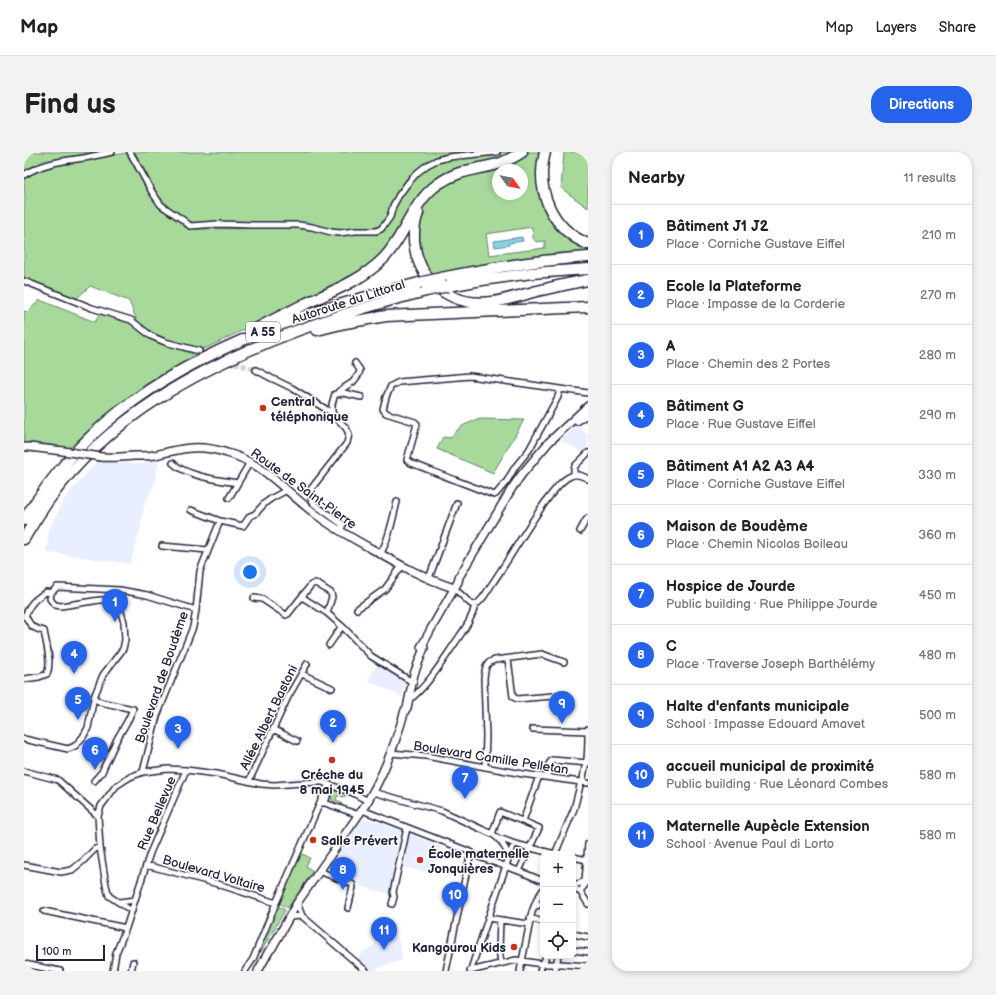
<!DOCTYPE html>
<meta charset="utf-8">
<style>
body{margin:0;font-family:"Balsamiq Sans",sans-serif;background:#f2f2f2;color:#202124}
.controls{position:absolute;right:12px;bottom:12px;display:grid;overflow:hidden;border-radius:8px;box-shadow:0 2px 6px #0003}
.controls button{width:36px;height:36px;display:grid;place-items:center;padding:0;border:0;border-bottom:1px solid #e0e0e0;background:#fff;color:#202124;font:20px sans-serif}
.compass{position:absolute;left:468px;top:12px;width:36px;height:36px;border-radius:50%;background:#fff;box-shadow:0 2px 6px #0003;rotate:123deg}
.scale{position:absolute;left:12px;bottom:10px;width:69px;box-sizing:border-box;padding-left:4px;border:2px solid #22223b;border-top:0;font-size:11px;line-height:14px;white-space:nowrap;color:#22223b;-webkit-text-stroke:3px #fff;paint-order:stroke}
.you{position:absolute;left:226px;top:420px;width:14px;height:14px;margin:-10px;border:3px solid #fff;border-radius:50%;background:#1a73e8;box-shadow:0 0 0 6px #1a73e833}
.badge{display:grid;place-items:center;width:26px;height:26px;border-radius:50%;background:#2563eb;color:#fff;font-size:13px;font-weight:700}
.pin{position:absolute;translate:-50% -33px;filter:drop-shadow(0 1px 2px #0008)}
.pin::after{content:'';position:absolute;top:21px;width:14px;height:12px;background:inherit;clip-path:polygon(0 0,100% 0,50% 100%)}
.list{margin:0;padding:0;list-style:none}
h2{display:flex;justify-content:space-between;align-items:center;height:52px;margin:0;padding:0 16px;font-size:17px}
h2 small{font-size:13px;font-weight:400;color:#757577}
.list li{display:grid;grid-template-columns:26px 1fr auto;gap:12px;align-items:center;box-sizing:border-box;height:60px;padding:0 16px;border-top:1px solid #e0e0e0}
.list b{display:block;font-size:15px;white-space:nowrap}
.list p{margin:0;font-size:13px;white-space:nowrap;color:#757577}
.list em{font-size:13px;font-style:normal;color:#757577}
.icon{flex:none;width:22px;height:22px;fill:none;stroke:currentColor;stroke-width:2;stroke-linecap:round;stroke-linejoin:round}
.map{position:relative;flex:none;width:564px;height:819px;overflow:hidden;border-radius:16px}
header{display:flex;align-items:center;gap:24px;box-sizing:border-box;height:56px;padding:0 20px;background:#fff;border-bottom:1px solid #e0e0e0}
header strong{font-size:19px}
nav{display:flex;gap:22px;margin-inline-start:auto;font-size:14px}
.intro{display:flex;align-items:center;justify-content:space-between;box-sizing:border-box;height:96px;padding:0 24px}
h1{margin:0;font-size:28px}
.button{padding:10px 18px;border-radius:16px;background:#2563eb;color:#fff;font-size:14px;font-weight:700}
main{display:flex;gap:24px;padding:0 24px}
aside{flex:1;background:#fff;border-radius:16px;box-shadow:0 2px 6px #0003}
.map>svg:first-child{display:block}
.built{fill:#e9effe}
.green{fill:#a7d99b;stroke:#647e6b;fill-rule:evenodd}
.water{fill:#85d2e4;stroke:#5d8ca0}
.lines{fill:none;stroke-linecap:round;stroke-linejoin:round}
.street-tunnel{stroke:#d3d3d8;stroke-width:5;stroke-dasharray:5 2.5;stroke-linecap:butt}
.street-casing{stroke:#22223b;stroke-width:8}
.secondary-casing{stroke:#22223b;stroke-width:10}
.highway-casing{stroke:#22223b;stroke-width:13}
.street{stroke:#fff;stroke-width:5}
.secondary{stroke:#fff;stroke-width:7}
.highway{stroke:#fff;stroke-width:10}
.secondary-bridge-casing{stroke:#22223b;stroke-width:10;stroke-linecap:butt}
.highway-bridge-casing{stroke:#22223b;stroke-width:13;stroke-linecap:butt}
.secondary-bridge{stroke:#fff;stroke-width:7}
.highway-bridge{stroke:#fff;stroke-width:10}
.poi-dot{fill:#c8321e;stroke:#fff;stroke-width:1.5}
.labels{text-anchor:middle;stroke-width:3;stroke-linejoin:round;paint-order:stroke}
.shield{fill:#fff;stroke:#646476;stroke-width:1}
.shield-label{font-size:12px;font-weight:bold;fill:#22223b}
.street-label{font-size:13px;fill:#22223b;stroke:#fff}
.poi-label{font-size:13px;font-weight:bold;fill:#22223b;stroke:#fff;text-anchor:start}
</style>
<header>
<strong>Map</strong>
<nav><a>Map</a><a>Layers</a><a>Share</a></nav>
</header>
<div class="intro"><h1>Find us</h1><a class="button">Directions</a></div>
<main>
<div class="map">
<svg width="564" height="819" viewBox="0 0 564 819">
<rect width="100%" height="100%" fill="#fff"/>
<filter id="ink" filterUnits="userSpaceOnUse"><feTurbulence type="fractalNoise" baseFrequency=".025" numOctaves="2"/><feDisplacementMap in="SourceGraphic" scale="8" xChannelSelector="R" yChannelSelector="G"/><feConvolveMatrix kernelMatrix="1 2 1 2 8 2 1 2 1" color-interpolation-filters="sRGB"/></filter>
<g filter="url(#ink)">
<path class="built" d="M554,273l10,11v15l-3,3 -24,-14z
M135,307l-4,23 -12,27 -2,17 -11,38 -84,-12 3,-23 16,-31 32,-37 43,3z
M354,512l27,19 -3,14 -35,-17z
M344,667l32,11 3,3 -13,61 -12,-3 -20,-6 -2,-3 -27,-11 3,-9 28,-41z
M386,683h2l29,11 -10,27 -28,-6 4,-25z
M372,780l7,28 -15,4 -15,7h-2l-14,-12 7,-8z"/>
<path class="green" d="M0,0h73l-54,9 -19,11z
M111,0h349l-43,3 -14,6 -18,14 -14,21 -9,21 -9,12 -39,2 -37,-8 -95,-1 -11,1 -8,-3 -12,-7 -17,-18z
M478,0h12l-18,8 -43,9 -12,6 -11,9 -33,52 -25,29 -29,17 -139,67 -37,-10 -14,-6 -16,-12 -8,-20 -39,-15 -14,13 -52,-21v-74l1,-3 -1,-22 9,-6 16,-6 77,-14 33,55 19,12 8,8 10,1 107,-1 34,7 45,-5c15,-28 32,-65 67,-71 16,-3 33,-4 49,-5z
M503,0h15l-1,45 47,50v6l-68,6 -90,15 -6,-8 -7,-24 3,-27 5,-11 8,-11 10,-8 83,-32zM474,18h24v24h-24zM508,75l1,11 3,4 9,-1v7l-56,7 -3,-21z
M540,0h24v56l-27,-20z
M16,148l55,22 5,-8 30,9 26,19 40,13 -49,29 -38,28 -40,36 -26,-4h-19v-133l3,1z
M456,267l44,1 -31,53 -56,-24 6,-12 8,1c8,-13 15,-14 29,-19z
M311,639h4l10,3 -6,3 -5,-2 -2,5 5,2 2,5 -5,-3 -6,-4 -1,-3 2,-5z
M277,701l9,5 -4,8 7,5 -25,37 -9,-5z
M254,754l7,4 -24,42h-2z"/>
<path class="water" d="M498,85l1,4 -14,2v2l-14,2 -1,-6z"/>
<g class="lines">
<path class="street-tunnel" d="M175,199l57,19"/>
<defs>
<path id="street" d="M106,0l22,40 9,13 22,15 7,6 27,-2 36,1h46l13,2 19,5 9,1 15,-2h21l5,-2 4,-5 5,-7 3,-11 6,-11 9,-12 9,-10 10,-8 10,-5 12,-3 48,-5
M0,23c18,-12 39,-14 60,-17 10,-2 19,-4 28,-6
M0,129l68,27 39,12 20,16 14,6 34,9
M232,218l15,8 21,10 40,25 14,15 3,6 -2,9 -36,46v9l3,6 29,21 -3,5
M536,237l-2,8 -29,53 -14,17 -8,14 -11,13 -2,1 -83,-32 -4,-3 10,-36 -2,-2 -29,-9 -3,-4 3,-12 5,-11 8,-4 71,-6 118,17
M314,242l6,-1 17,4
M308,261v-9l3,-10h2l2,-3 14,-9 6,-8 1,-4 -5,-7
M149,311c13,13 46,17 64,20
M550,323v-7l1,-2 13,-13
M205,346l21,-36
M167,358l29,11 23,5 7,-10 5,-2 10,-11 7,-5 15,-8
M556,379l6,-11 2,-2
M138,394l46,4
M356,402c9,-13 13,-37 17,-52
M405,426l28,-75
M430,436l17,16 4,1
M278,445l25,16 17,15 27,28 38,24
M230,446l8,1 24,16 2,-1 23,-29 4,-2 4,2 12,8 1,4 -5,16
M451,453c8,-4 12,-14 17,-21 20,-29 36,-59 57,-87 6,-7 13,-18 22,-21 6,-3 12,0 17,3
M333,457l28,-20 17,-23
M1,465c4,-13 10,-18 21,-25l5,1
M305,493l13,-19
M484,507l5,38 4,2 48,-4
M278,522l30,14
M0,527l15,-2 8,-3c5,-12 -1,-31 -3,-43 -12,-3 -13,-4 -19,-16
M385,545h4c17,-15 29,-35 42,-54 8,-12 17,-23 20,-38
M70,546l6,4 33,7 -5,11 -11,19 -13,28 -2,5 -8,9
M249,577l24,12
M509,577l55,2
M0,587l44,10 7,-3 8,-9 5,-9 6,-31 9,-22 20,-26 2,-9 -1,-18 -5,-16 -7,-6h-12l-39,6 -6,-1 -5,-6 1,-6 6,-6 63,3 27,5 49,15
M366,601l36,3 97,18 65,9
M461,615l1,-31 -2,-57c1,-9 1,-17 11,-19l47,-6 22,8
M0,619l34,9 40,36
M119,620l14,-56 36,-89 3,-17 4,-39 20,-50
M523,625l2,-13 3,-4 36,3
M225,629l39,-84 19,-33
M559,630c0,-8 2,-15 4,-23 1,-9 1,-20 1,-30
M349,640l69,19 50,23c8,4 14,15 17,23l-37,109v4
M296,651l8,-18
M301,651l5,-16
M338,658l106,41 8,5 43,15 24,10
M499,669l16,-45
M468,682l8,-22 39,16 -20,43
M475,687h3l13,5 40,10
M531,702l19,-45 7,-27
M484,703l2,-1 4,-10
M549,705l14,3
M0,713l37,7 11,-2 11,-9 12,-12 5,-2
M122,713l72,19 58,19
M295,719l33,13 1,3 -5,21
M561,729l3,-37
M549,732h4l10,-3
M551,736l3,3h2l5,-6 -1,-3
M556,739l8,13
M95,750l16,-2
M273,751l5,13 64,55
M368,752l2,-7 -1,-5 14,-64
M510,755l9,-4
M20,759l82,17
M108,759l-23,-15 -3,-11 -6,-38 -2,-31 3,-10 15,-20 14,-9 13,-5 25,-3 18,1 31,4 44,10 13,1 43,-3h5l31,11 15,8
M265,765l13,-1
M464,766l41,6
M506,766l13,4
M476,768l-1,29 2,14
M549,782l15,3
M549,798l15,2
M0,812l36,7
M89,819l3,-18 10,-25 24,-75 36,-83
M107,819l2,-9
M221,819l8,-12 23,-56 44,-100h5l34,12
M422,819l21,-102 3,-12 2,-4
M446,819l46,-11 26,4h19l27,2
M496,819l12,-59 5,-13 6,-9
M516,819c1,-7 5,-9 6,-15
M531,819l3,-15"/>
<path id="secondary" d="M553,269l11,-8
M0,295h5l34,4
M77,305c11,1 22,0 33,-1 7,0 15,0 21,-1 12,-3 24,-6 36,-7 12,-1 24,1 36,5 35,9 58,38 86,59 18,15 39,26 59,37 26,15 53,30 82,39
M397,495l2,-3 8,-15 27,-47 1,-5 53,-89 10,-14 27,-32 39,-36
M234,819l11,-20 3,-3 25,-45 65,-93c20,-30 33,-65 43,-100l2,-2 7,-34 10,-26 -1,-4"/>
<path id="highway" d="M521,0c-10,37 6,77 43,92
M394,61c-7,19 -5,41 6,59 15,23 41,34 68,30 15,-2 30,-7 45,-11 17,-4 34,-8 51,-11
M417,126c48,-10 97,-18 147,-21
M424,134l34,-6 50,-7 56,-4
M234,176c16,-9 33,-17 49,-25 26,-12 55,-23 76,-44 22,-22 29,-57 55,-75 21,-15 40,-14 63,-21 7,-3 15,-7 21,-11
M293,178l28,-7 41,-7 202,-9
M0,368c26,-42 58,-79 96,-109 84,-66 197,-103 299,-128
M0,387c7,-13 16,-26 24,-38 61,-85 153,-134 248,-170 43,-16 86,-29 130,-40"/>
</defs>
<use href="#street" class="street-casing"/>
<use href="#secondary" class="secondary-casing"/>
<use href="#highway" class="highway-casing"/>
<use href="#street" class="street"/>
<use href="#secondary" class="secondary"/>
<use href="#highway" class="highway"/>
<defs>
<path id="secondary-bridge" d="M39,299l38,6"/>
<path id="highway-bridge" d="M395,131l22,-5
M402,139l22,-5"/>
</defs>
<use href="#secondary-bridge" class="secondary-bridge-casing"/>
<use href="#highway-bridge" class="highway-bridge-casing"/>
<use href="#secondary-bridge" class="secondary-bridge"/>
<use href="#highway-bridge" class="highway-bridge"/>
</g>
</g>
<g class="poi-dot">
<circle cx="239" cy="256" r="4"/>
<circle cx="308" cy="608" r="4"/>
<circle cx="289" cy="688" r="4"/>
<circle cx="396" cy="708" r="4"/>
<circle cx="490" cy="795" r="4"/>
</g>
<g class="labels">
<rect class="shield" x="222" y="170" width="34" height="20" rx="3"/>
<g class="shield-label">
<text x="239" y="184">A 55</text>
</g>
<g class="street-label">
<text transform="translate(324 149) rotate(-18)" y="5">Autoroute du Littoral</text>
<text transform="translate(280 336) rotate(36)" y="5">Route de Saint-Pierre</text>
<text transform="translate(137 525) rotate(-71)" y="5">Boulevard de Boudème</text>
<text transform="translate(244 565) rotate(-64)" y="5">Allée Albert Bastoni</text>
<text transform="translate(467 605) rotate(9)" y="5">Boulevard Camille Pelletan</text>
<text transform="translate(132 661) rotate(-67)" y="5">Rue Bellevue</text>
<text transform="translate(190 721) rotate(16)" y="5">Boulevard Voltaire</text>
</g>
<g class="poi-label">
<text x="247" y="254">Central<tspan x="247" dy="15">téléphonique</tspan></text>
<text x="308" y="627" text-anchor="middle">Créche du<tspan x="308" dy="15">8 mai 1945</tspan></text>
<text x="297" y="693">Salle Prévert</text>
<text x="404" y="706">École maternelle<tspan x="404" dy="15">Jonquières</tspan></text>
<text x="482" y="800" text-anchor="end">Kangourou Kids</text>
</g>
</g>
</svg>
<div class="controls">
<button>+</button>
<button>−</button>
<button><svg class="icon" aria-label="locate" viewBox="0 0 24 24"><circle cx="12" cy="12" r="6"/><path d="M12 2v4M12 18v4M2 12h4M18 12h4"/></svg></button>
</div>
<svg class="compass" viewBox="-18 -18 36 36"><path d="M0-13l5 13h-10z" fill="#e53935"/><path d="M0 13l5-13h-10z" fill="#757577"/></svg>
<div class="scale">100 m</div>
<div class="you"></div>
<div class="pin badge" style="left:91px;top:470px">1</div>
<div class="pin badge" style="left:309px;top:591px">2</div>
<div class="pin badge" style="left:154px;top:597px">3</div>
<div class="pin badge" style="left:50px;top:522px">4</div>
<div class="pin badge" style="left:54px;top:568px">5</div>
<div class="pin badge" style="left:71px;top:618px">6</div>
<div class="pin badge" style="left:441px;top:647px">7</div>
<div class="pin badge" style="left:319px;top:738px">8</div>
<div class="pin badge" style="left:538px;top:572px">9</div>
<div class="pin badge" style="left:431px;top:763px">10</div>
<div class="pin badge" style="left:360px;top:798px">11</div>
</div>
<aside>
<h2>Nearby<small>11 results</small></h2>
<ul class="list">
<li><span class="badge">1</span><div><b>Bâtiment J1 J2</b><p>Place · Corniche Gustave Eiffel</p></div><em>210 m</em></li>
<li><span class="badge">2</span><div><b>Ecole la Plateforme</b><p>Place · Impasse de la Corderie</p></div><em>270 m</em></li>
<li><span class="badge">3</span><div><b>A</b><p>Place · Chemin des 2 Portes</p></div><em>280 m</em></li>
<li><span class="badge">4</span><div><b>Bâtiment G</b><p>Place · Rue Gustave Eiffel</p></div><em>290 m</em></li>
<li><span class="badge">5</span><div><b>Bâtiment A1 A2 A3 A4</b><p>Place · Corniche Gustave Eiffel</p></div><em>330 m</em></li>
<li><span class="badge">6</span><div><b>Maison de Boudème</b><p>Place · Chemin Nicolas Boileau</p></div><em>360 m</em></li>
<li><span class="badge">7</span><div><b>Hospice de Jourde</b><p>Public building · Rue Philippe Jourde</p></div><em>450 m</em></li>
<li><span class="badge">8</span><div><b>C</b><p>Place · Traverse Joseph Barthélémy</p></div><em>480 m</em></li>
<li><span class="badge">9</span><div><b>Halte d'enfants municipale</b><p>School · Impasse Edouard Amavet</p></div><em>500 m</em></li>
<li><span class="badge">10</span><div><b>accueil municipal de proximité</b><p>Public building · Rue Léonard Combes</p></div><em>580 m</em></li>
<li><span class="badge">11</span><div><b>Maternelle Aupècle Extension</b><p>School · Avenue Paul di Lorto</p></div><em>580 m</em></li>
</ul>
</aside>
</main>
